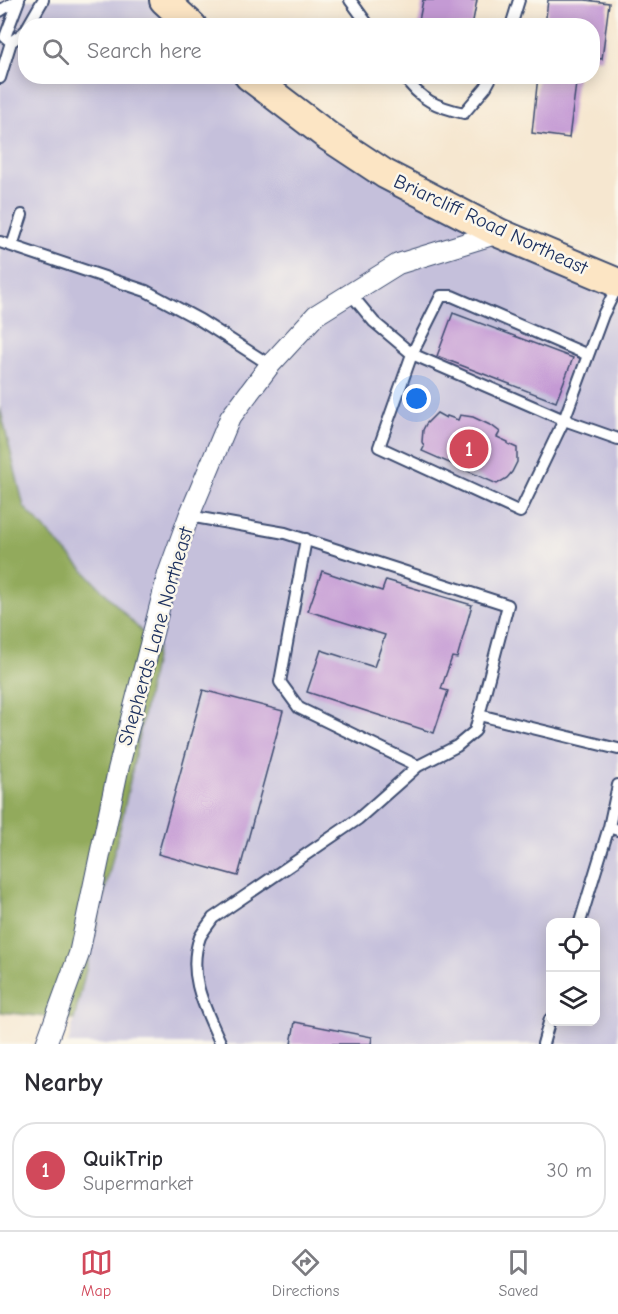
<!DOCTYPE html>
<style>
body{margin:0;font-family:"Comic Neue",sans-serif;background:#f2f2f3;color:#2b2b33}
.controls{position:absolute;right:18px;bottom:18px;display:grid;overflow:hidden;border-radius:12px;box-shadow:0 3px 15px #0003}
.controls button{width:54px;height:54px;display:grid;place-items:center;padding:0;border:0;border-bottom:2px solid #e1e1e2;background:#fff;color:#2b2b33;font:30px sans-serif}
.you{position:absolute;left:417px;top:399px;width:21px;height:21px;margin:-15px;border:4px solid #fff;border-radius:50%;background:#1a73e8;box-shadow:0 0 0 9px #1a73e833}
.badge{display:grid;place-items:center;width:39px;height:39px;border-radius:50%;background:#d1495b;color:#fff;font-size:20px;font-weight:700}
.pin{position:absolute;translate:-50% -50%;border:3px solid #fff;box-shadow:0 2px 6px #0006}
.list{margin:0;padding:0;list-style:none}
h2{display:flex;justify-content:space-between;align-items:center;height:78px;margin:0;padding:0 24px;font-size:26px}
h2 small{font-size:20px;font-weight:400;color:#7c7c81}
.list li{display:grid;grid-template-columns:39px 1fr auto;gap:18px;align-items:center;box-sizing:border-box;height:96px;margin:0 12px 12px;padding:0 12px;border:2px solid #e1e1e2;border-radius:24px}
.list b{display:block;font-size:22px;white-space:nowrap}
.list p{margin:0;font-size:20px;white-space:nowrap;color:#7c7c81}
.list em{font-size:20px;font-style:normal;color:#7c7c81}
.icon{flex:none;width:33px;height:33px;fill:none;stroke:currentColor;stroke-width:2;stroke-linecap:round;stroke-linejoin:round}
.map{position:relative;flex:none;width:618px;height:1044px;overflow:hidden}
.search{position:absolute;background:#fff;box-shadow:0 3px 15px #0003;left:18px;right:18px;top:18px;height:66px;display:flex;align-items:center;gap:15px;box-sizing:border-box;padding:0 21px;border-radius:24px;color:#7c7c81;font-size:22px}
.sheet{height:186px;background:#fff}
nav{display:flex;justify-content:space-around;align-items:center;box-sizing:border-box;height:84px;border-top:2px solid #e1e1e2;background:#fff;font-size:16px;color:#7c7c81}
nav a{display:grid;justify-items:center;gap:3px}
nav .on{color:#d1495b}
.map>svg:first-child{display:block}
.industrial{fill:#c5c0db;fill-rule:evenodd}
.forest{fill:#92aa5b;stroke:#566c5c;stroke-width:1.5}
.building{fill:#c49ad4}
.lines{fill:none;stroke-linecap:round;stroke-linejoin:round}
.lane-casing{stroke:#3c4b6f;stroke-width:14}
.street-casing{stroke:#3c4b6f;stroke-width:22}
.secondary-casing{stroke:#3c4b6f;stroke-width:32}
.lane{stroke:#fff;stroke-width:10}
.street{stroke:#fff;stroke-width:20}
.secondary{stroke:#fce5c4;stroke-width:28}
.labels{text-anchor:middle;stroke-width:5;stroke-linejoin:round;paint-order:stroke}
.street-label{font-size:20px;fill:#1b2f5e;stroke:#fbf7ec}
</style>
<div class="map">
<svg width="618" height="1044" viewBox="0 0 618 1044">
<rect width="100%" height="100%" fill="#fbf7ec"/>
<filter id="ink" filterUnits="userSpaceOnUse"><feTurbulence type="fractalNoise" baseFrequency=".0167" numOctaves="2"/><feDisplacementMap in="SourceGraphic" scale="12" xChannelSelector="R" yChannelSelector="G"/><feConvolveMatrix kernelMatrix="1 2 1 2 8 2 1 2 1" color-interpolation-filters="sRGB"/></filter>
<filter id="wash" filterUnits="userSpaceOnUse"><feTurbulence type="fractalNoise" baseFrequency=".008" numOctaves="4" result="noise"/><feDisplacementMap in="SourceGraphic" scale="24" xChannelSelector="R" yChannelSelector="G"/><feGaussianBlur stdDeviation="1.35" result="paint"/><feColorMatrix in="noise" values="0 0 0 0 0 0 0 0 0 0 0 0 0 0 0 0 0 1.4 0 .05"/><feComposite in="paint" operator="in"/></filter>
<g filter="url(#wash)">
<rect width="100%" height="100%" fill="#f6e7d0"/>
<path class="industrial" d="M0,0h159l26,25 -159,1v50l218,1 121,91 253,108v768h-550l55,-229 34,-166 -134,-142 -23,-99zM550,922h46v100h-46z"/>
<path class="forest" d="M0,408l24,99 133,141 -34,167 -49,205 -74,-8z"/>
<g id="blocks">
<path class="building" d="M423,0h54l-5,26h-54z
M548,0h37l24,3 -7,56 -10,-1v-32h-47z
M538,76h39l-8,62 -37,-5z
M453,313l120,45 -17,44 -119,-46z
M437,413l9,5 1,-2 11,4 2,-5 13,2 19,9 8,6 -3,5 11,5v2l9,4v14l-5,10 -5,6 -10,6 -75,-33 2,-4 -2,-5 1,-12 3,-6z
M322,571l60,20 4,-11 86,25 -15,53 -5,-1 -11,32 7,2 -14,42 -127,-41 14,-42 53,17 11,-32 -77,-24z
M203,690l80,21 -45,165 -80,-22z
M295,1022l77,15 -1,7h-80z"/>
</g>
</g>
<g filter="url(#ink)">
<use href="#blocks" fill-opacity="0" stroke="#3c4b6f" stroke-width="1.5"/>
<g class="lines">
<defs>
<path id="lane" d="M350,0l19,26
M0,11l17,-11
M28,26l15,-26
M511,26l8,-26
M11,42l-6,-5 14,-37
M404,76c16,24 33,31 60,37l22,-26 6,-11
M0,78l11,-36 12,-9 3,-3
M0,242l146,49 54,29 70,45
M12,246l10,-31
M350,293l24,29 38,32 152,66 39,-105 15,-30
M588,355l-136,-59h-11l-29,58 -33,93 141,65 44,-92 54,19
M189,516l96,17 223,72 -33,126 -18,15 -39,20 -60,53 -145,99c-4,6 -10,13 -13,19 -14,38 6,73 21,107
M306,539l-26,143 19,26 119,58
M479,715l139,34
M618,785l-9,42 9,3
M580,922l29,-95
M543,1044l7,-25"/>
<path id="street" d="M46,1044l33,-90 39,-184 50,-196 21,-58 41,-98 40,-53 46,-50 82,-51 101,-31"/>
<path id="secondary" d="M164,0l28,26
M249,76l80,61 56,37 114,59 119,50"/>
</defs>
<use href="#lane" class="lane-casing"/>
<use href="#street" class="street-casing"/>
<use href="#secondary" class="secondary-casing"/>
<use href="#lane" class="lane"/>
<use href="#street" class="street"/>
<use href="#secondary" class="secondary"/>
</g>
</g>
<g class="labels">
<g class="street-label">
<text transform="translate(491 224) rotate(25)" y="7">Briarcliff Road Northeast</text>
<text transform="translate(155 636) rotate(-74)" y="7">Shepherds Lane Northeast</text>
</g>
</g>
</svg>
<div class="controls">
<button><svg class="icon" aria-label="locate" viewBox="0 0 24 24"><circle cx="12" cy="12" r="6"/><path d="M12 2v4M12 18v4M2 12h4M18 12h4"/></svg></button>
<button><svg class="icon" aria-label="layers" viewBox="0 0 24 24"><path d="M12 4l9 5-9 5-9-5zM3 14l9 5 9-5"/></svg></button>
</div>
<div class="you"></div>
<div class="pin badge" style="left:469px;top:449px">1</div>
<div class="search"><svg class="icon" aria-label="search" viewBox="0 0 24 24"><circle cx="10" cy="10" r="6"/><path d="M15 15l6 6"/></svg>Search here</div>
</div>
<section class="sheet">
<h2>Nearby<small></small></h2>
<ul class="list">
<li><span class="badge">1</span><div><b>QuikTrip</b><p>Supermarket</p></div><em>30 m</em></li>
</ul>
</section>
<nav>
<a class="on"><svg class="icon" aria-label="map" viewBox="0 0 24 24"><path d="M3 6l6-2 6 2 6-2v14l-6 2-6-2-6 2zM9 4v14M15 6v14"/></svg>Map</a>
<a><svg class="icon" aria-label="directions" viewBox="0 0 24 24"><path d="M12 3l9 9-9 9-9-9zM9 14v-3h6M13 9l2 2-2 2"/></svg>Directions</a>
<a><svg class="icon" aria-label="saved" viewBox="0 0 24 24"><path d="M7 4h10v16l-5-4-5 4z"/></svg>Saved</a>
</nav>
